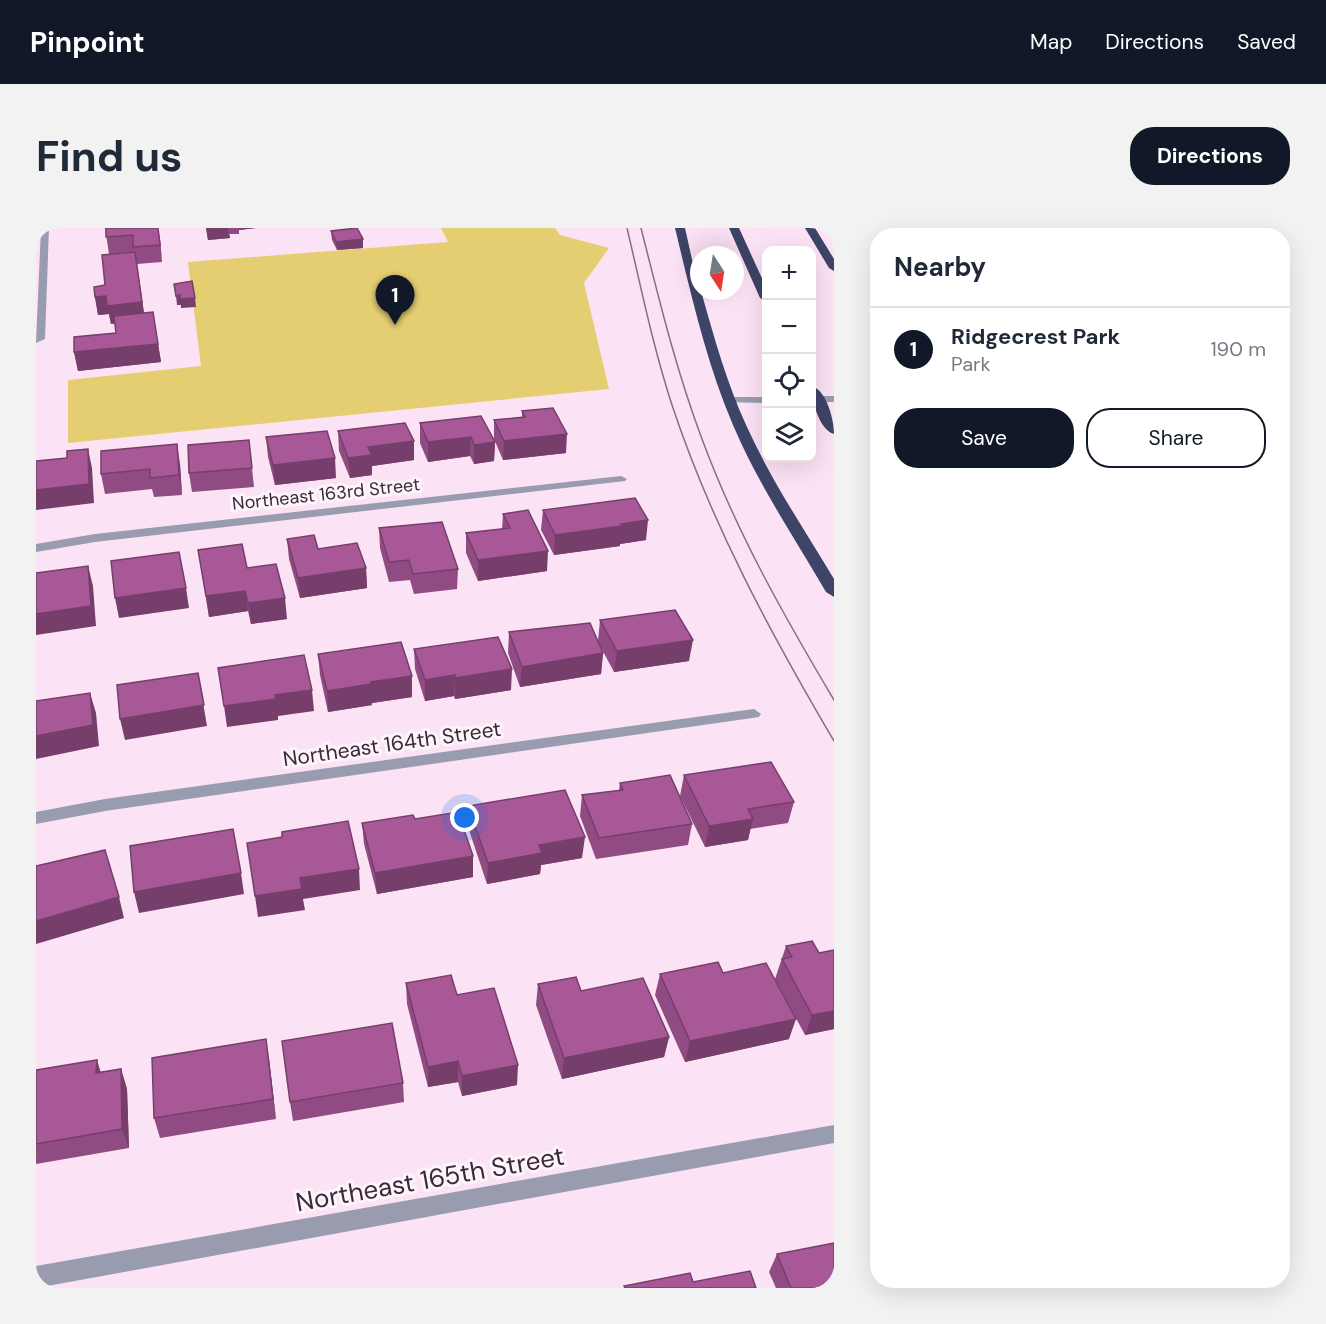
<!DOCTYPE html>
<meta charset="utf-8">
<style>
body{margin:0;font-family:"DM Sans",sans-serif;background:#f2f2f3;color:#1f2937}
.controls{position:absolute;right:18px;top:18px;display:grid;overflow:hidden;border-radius:12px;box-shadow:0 6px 24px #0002}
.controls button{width:54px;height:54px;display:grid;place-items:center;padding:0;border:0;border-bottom:2px solid #e0e1e3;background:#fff;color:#1f2937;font:30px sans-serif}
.compass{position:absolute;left:654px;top:18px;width:54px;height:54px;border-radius:50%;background:#fff;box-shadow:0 6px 24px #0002;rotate:168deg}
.you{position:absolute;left:429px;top:590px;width:21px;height:21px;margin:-15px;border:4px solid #fff;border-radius:50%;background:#1a73e8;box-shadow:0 0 0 9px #1a73e833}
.badge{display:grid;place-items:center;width:39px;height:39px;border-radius:50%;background:#111827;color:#fff;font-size:20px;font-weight:700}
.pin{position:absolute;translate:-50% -50px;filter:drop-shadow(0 2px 3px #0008)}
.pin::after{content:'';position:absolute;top:32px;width:21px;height:18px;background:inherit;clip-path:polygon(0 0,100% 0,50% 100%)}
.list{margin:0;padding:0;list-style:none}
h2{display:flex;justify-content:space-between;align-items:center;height:78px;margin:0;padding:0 24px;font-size:26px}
h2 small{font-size:20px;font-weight:400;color:#747a83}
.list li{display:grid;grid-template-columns:39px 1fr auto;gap:18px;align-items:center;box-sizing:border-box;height:84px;padding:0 24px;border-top:2px solid #e0e1e3}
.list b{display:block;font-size:22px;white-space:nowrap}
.list p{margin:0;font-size:20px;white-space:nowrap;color:#747a83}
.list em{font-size:20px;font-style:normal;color:#747a83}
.actions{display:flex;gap:12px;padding:18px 24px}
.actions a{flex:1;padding:14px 0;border:2px solid #111827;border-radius:24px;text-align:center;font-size:21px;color:#111827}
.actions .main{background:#111827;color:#fff}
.icon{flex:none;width:33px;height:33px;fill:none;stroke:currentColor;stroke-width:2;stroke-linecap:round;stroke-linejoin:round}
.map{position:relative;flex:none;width:798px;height:1060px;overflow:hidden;border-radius:24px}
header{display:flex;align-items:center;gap:36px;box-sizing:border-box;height:84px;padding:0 30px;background:#111827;color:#fff}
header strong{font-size:28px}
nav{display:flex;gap:33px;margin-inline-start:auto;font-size:21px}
.intro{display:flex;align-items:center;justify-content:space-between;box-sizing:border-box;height:144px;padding:0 36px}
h1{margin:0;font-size:42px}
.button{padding:15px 27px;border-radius:24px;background:#111827;color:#fff;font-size:21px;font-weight:700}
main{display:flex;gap:36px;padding:0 36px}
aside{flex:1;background:#fff;border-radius:24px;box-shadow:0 6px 24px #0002}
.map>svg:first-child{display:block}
.green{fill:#e5ce72}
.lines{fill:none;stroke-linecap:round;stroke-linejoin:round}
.service{fill:#989cae;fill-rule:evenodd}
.minor{fill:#989cae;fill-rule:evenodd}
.motorway{fill:#3e4467;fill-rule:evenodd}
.tram{stroke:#84717e;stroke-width:1.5}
.wall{fill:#904c82}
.shaded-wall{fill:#763e6a}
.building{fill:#a85897;stroke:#763e6a;stroke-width:1.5}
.labels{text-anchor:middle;stroke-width:6;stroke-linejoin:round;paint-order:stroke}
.far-street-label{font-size:18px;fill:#392a35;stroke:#fdf5fb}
.street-label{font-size:21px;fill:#392a35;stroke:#fdf5fb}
.near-street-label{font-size:26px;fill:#392a35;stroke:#fdf5fb}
</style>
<header>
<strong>Pinpoint</strong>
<nav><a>Map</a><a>Directions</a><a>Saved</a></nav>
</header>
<div class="intro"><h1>Find us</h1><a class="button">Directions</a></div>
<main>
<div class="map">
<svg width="798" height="1060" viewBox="0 0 798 1060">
<rect width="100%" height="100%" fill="#fbe2f4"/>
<path class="green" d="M405,0h114l5,7 49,13 -25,35 25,106 -541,54v-63l133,-14 -13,-104 260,-20z"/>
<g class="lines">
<path class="service" d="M776,168h22v6h-22z
M693,169h37v6l-41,-1v-4z"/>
<path class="minor" d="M5,0h8l-4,111 -9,4z
M585,248l6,3 -2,2 -530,61 -59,10v-8l59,-10z
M718,481l7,5 -2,3 -654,94 -69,13v-12l69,-13z
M798,897v18l-798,145v-22z"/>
<path class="motorway" d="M639,0h10l14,63h2c13,46 26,93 46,136 24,53 57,102 87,152v18l-8,-5c-32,-55 -68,-108 -93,-167 -27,-63 -42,-131 -58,-197z
M693,0h10l27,59v14l-6,-3z
M769,0h10l19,31v12l-5,-3z
M776,158c15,5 22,34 22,48 -15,-4 -23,-35 -22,-48z"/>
<path class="tram" d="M591,0c14,59 26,119 45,177 39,118 99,229 162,336
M605,0c18,71 35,142 61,211 34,92 82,177 132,261"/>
</g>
<path class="wall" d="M69,0l55,11 2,23 -25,2 7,49 9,-1 8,50 -83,9 -4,-19 42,-19 -1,-10 -4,1 -2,-10 -11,1 -3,-18 39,-45 -25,2z
M170,0h50l-17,2v4h-10l1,4 -22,2z
M295,3l32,17 -26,2 -5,-10z
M486,183l44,42 -63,7 -9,-21v-19l28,-3z
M384,195l75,19 -1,19 -20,3 -4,-8 -42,6 -8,-19z
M302,203l76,10v19l-42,6v9l-22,3 -11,-27z
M230,209l70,41 -61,7 -7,-28z
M213,212l5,47 -62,5 -3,-19z
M144,236l2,31 -28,2 -2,-8 -47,5 -4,-20z
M507,282l103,30 -26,4v2l-66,9 -13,-25z
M467,286l44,57 -69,10 -12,-28v-20l36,-4z
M343,300l79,41 -1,20 -43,5 -4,-14 -21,2 -9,-34z
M251,311l31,10 48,19 1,20 -67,10 -11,-39z
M162,322l49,18 40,51 -36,5 -3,-13 -39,6z
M564,392l89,41 -75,11 -16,-30 5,11 -2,21 -81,13 -12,-34 1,-21 89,9z
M378,421l97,41 -56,9 -1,-3 -29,5 -10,-32z
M282,426l94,43 -40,6v2l-44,7 -8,-37z
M648,547l110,27 -6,21 -38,6 -2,11 -43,7 -25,-51z
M584,555l72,41 -4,21 -92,14 -16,-43 2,-21 37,-5z
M432,578l114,52 -41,7 -1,9 -53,10 -19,-57z
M326,595l111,54 -96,17 -13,-50z
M750,718l48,83 -29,6 -30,-56z
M687,745l66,66 -104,23 -30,-67 5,-21z
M370,755l51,12 60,90 -55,11 -4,-14 -30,5 -21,-83z
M502,756l43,7 88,46 -5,20 -102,22 -26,-74z
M233,831l7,60 -116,19 -6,-20z
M85,841l6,20 2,59 -93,16v-94l65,2z
M367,855l1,19 -111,19 -3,-19z
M741,1026l57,34h-58l-7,-16z"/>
<path class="shaded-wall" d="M122,0l2,11 2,23z
M170,0h22l2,10 -22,2z
M203,0h18l-18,2z
M327,11v9l-26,2 -1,-8z
M99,24l10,68 -34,4 -2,-10 -11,1 -3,-18z
M144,67l15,3 1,9 -15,1v-3h-4l-1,-9z
M122,116l3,18 -83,9 -4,-19z
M531,206l-1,19 -63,7 1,-19z
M435,209l-1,19 -42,6v-20z
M378,213v19l-42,6v9l-22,3 -2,-20 20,-11z
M459,214l-1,19 -20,3v-19z
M141,216l3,20 2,31 -3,-20z
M52,221l4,19 2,35 -58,7v-20z
M299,230l1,20 -61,7 -2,-20z
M612,292l-2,20 -26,4v2l-66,9 1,-20 66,-11z
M512,323l-1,20 -69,10v-21z
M52,338l5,20 3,40 -60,9v-21z
M330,340l1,20 -67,10 -2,-20z
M150,360l3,20 -70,10 -4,-20z
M209,363l3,20 -39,6 -3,-21z
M249,370l2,21 -36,5 -3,-21z
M657,412l-4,21 -75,11 3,-21z
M567,425l-2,21 -81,13 2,-20z
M476,441l-1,21 -56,9v-21z
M162,445l9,53 -82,14 -5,-21z
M419,447l-1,21 -29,5v-21z
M376,448v21l-40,6v2l-44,7 -1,-21 44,-9z
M276,462l2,21 -36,5v4l-51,7 -3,-21 51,-11z
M54,465l6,20 3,33 -63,13v-23z
M717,591l-5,21 -43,7 4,-21z
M549,609l-3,21 -41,7 -1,9 -53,10 1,-21 51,-18z
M437,628v21l-96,17 -2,-21z
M323,641l1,21 -57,9 2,11 -47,7 -3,-21 45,-18z
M205,645l3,21 -105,19 -5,-21z
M83,669l5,21 -88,26v-23z
M798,783v18l-29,6 7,-20z
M760,791l-7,20 -104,23 5,-21z
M633,809l-5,20 -102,22 2,-21z
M230,811l3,20 7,60 -3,-20z
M61,832l6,20 -7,-7z
M422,833v21l-30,5v-20z
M482,837l-1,20 -55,11v-20z
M85,841l6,20 2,59 -7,-19z"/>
<path class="building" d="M70,0h52l2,17 -27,2v-12l-27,2z
M321,0l6,11 -27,3 -5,-11z
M99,24l7,50 -35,4 -1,-10 -11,1 -1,-10 11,-2 -3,-30z
M156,53l3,17 -15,1v-4l-4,1 -2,-12z
M117,84l5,32 -84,8v-15l42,-4 -2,-17z
M517,180l14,26 -63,7 -10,-21 31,-3 -3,-6z
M445,188l14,26 -21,3 -3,-8 -43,5 -8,-19z
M369,195l9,18 -46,6 4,8 -24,3 -10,-27z
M291,203l8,27 -62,7 -7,-28z
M213,212l3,28 -63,5 -1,-28z
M141,216l2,31 -29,3v-9l-49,5v-23z
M52,221l1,35 -53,6v-29l31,-3v-7z
M599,270l13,22 -27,4 1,2 -67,9 -12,-25z
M492,282l20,41 -70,9 -12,-27 44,-5 -7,-14z
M406,294l16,47 -45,5 -4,-14 -20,2 -10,-34z
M278,307l4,14 39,-6 9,25 -68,10 -11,-39z
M206,316l5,24 29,-4 9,34 -37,5 -3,-12 -39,5 -8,-46z
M143,324l7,36 -71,10 -4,-37z
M52,338l3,40 -55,8v-41z
M639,382l18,30 -76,11 -17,-31z
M554,395l13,30 -81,14 -13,-35z
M462,409l14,32 -57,9v-3l-30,5 -11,-31z
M365,414l11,34 -41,6v2l-44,7 -9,-37z
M268,427l8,35 -37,5 1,4 -52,7 -6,-38z
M162,445l6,32 -84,14 -3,-34z
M54,465l3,32 -57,11v-35z
M735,534l23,40 -46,7 5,10 -44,7 -25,-51z
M634,547l22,49 -93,14 -17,-43 41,-5 -3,-7z
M529,562l20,47 -46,8 3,8 -54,10 -20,-57z
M422,584l15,44 -98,17 -13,-50 51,-8 2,4z
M312,593l11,48 -59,9 2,11 -47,7 -8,-53 35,-6v-5z
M197,601l8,44 -107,19 -4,-46z
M69,622l14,47 -83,24v-55z
M776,713l7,12 15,-3v61l-22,4 -30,-56 10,-2 -6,-11z
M682,734l5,11 43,-10 30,56 -106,22 -30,-67z
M415,747l6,20 37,-7 24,77 -56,11 -4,-15 -30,6 -22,-84z
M540,749l5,14 62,-13 26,59 -105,21 -26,-74z
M356,795l11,60 -113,19 -8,-61z
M230,811l7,60 -119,19 -2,-60z
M61,832l-1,13 25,-4 1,60 -86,15v-74z
M798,1015v45h-43l-14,-34z
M714,1043l6,17h-131l-1,-2 66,-13 3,9z"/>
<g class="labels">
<g class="far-street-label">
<text transform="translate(290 266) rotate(-6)" y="6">Northeast 163rd Street</text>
</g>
<g class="street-label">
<text transform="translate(356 516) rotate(-8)" y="7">Northeast 164th Street</text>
</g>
<g class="near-street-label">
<text transform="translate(394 951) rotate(-10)" y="9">Northeast 165th Street</text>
</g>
</g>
</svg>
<div class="controls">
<button>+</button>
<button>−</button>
<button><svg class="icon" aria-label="locate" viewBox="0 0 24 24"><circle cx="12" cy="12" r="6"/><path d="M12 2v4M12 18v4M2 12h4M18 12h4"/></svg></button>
<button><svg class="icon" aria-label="layers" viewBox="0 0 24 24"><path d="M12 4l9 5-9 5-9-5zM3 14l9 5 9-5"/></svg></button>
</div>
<svg class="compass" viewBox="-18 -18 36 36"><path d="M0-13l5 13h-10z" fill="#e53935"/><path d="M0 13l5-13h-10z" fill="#747a83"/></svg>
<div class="you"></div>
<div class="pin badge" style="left:359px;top:97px">1</div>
</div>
<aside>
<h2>Nearby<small></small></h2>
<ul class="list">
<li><span class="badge">1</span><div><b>Ridgecrest Park</b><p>Park</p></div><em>190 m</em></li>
</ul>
<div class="actions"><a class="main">Save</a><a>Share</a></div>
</aside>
</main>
